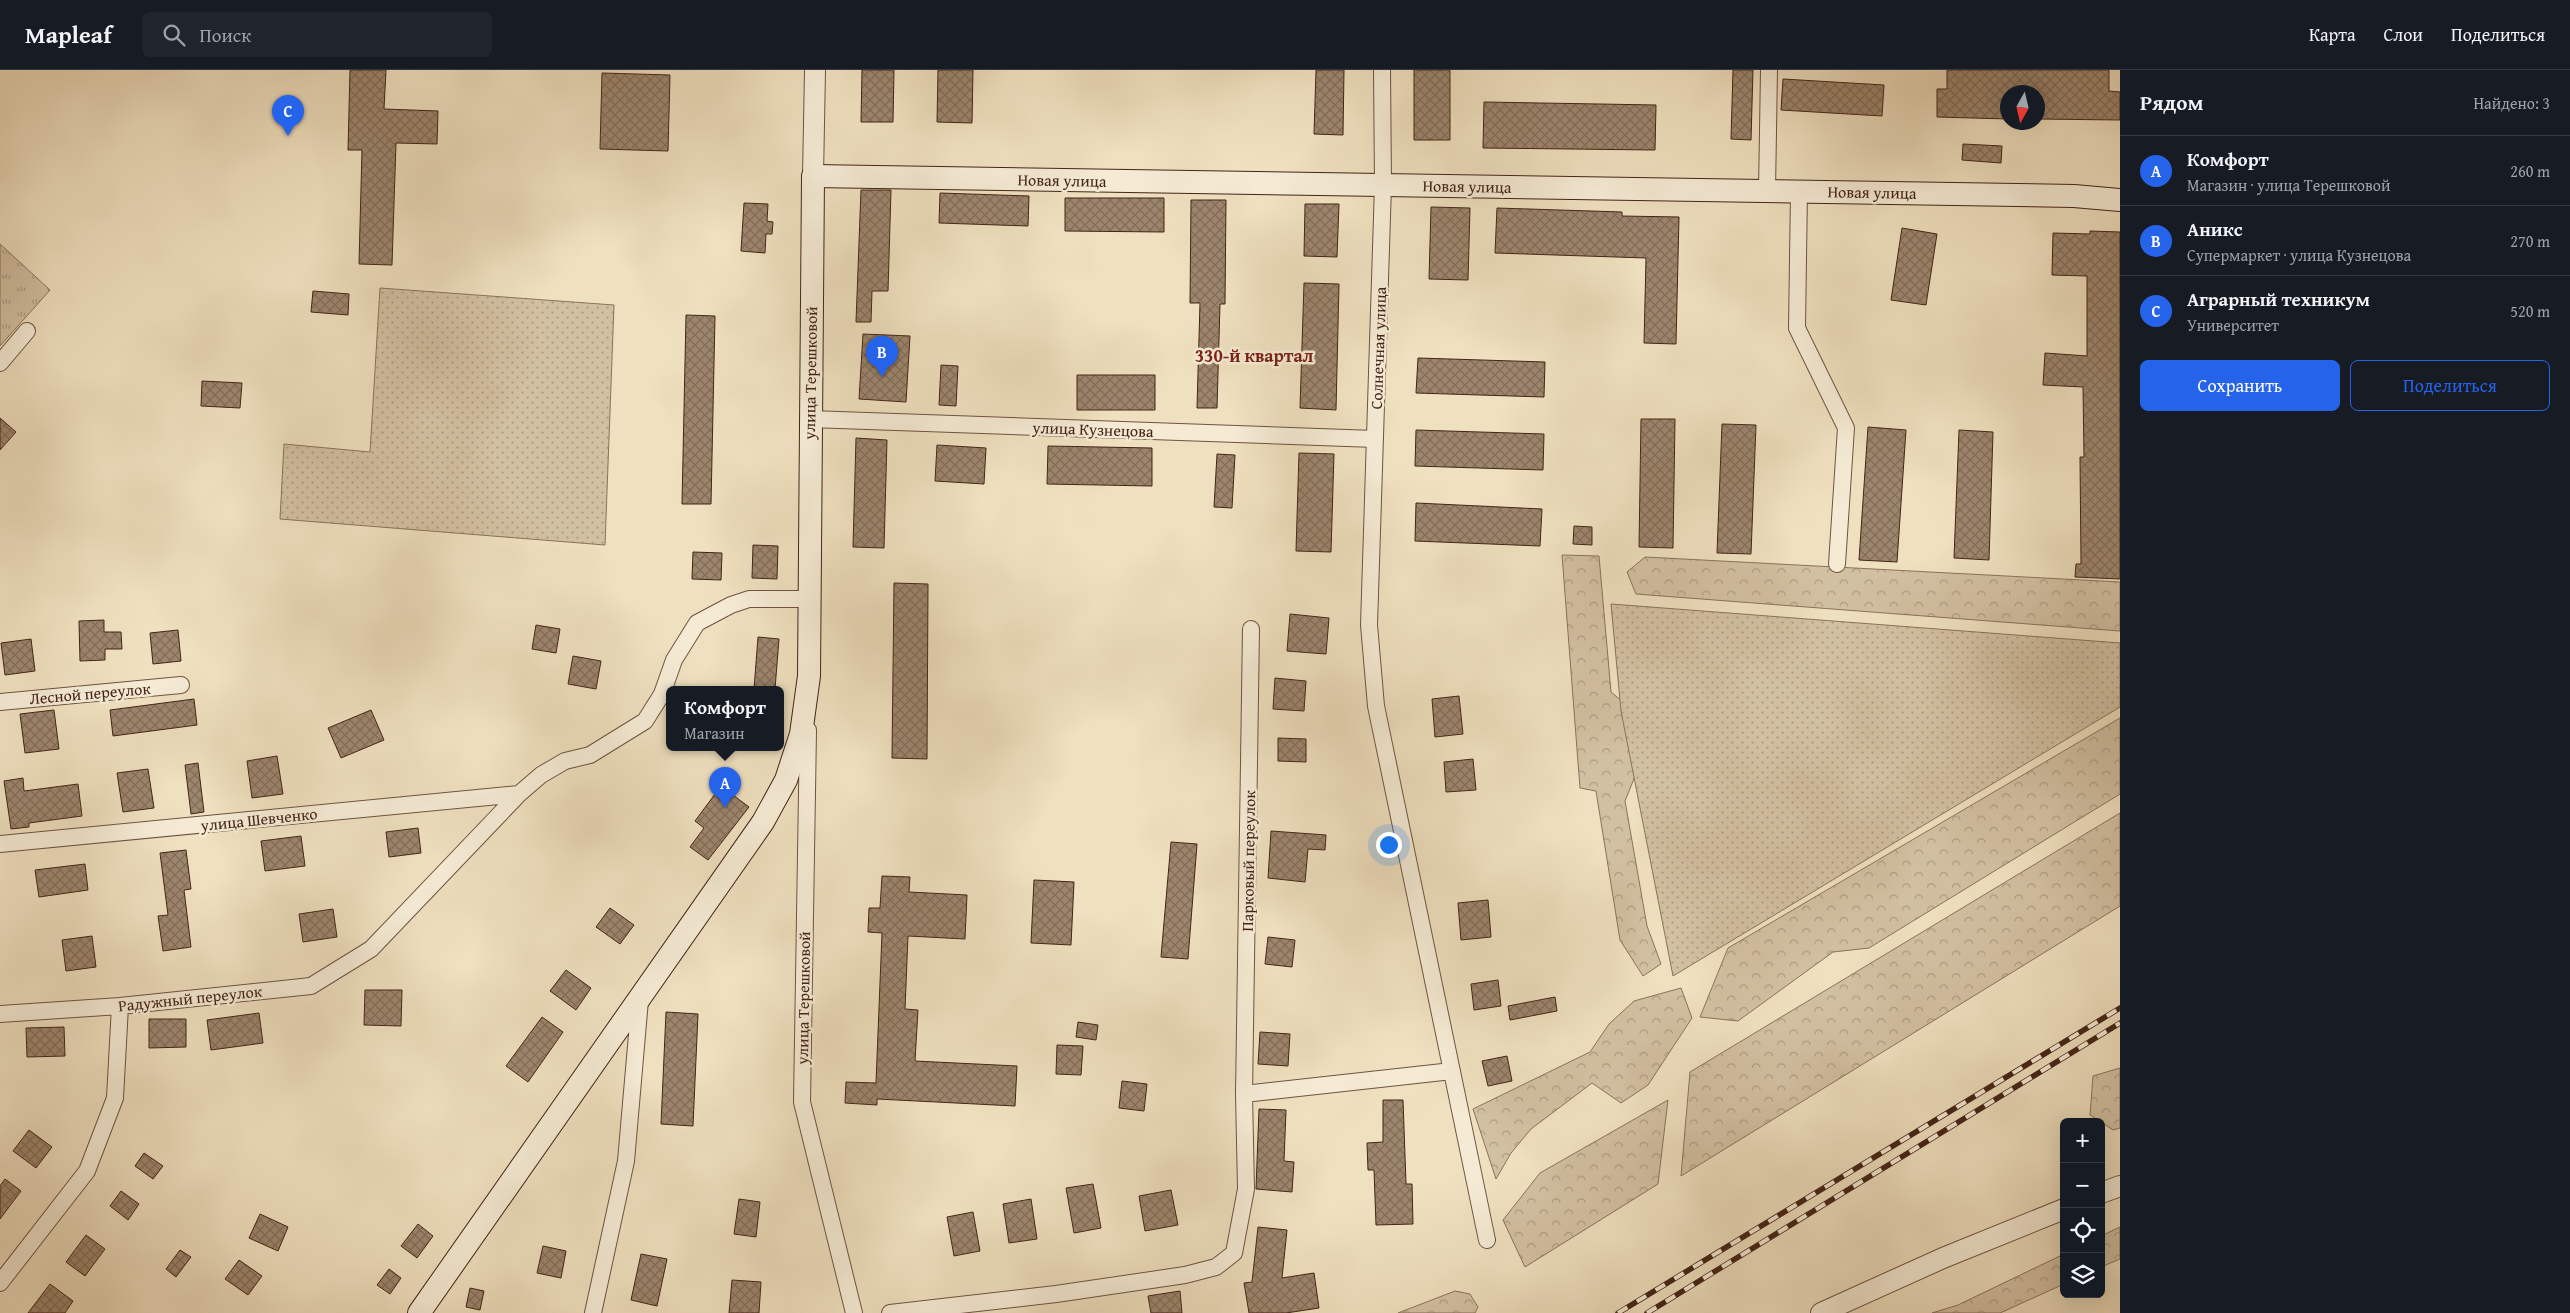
<!DOCTYPE html>
<html lang="ru">
<meta charset="utf-8">
<style>
body{margin:0;font-family:"Gentium Book Plus",serif;background:#20242c;color:#f1f3f6}
.controls{position:absolute;right:15px;bottom:15px;display:grid;overflow:hidden;border-radius:8px;box-shadow:0 5px 20px #0002}
.controls button{width:45px;height:45px;display:grid;place-items:center;padding:0;border:0;border-bottom:1px solid #363941;background:#171b24;color:#f1f3f6;font:25px sans-serif}
.compass{position:absolute;left:2000px;top:15px;width:45px;height:45px;border-radius:50%;background:#171b24;box-shadow:0 5px 20px #0002;rotate:188deg}
.you{position:absolute;left:1388px;top:774px;width:18px;height:18px;margin:-12px;border:4px solid #fff;border-radius:50%;background:#1a73e8;box-shadow:0 0 0 8px #1a73e833}
.badge{display:grid;place-items:center;width:32px;height:32px;border-radius:50%;background:#2563eb;color:#fff;font-size:16px;font-weight:700}
.pin{position:absolute;translate:-50% -41px;filter:drop-shadow(0 1px 2px #0008)}
.pin::after{content:'';position:absolute;top:26px;width:18px;height:15px;background:inherit;clip-path:polygon(0 0,100% 0,50% 100%)}
.popup{position:absolute;left:666px;top:616px;width:118px;height:65px;box-sizing:border-box;display:grid;place-content:center;border-radius:8px;background:#171b24;filter:drop-shadow(0 1px 4px #0005);font-size:16px;white-space:nowrap;color:#9ea1a6}
.popup b{font-size:19px;color:#f1f3f6}
.popup::after{content:'';position:absolute;left:50%;top:100%;margin-left:-10px;border:10px solid transparent;border-top-color:#171b24}
.list{margin:0;padding:0;list-style:none}
h2{display:flex;justify-content:space-between;align-items:center;height:65px;margin:0;padding:0 20px;font-size:21px}
h2 small{font-size:16px;font-weight:400;color:#9ea1a6}
.list li{display:grid;grid-template-columns:32px 1fr auto;gap:15px;align-items:center;box-sizing:border-box;height:70px;padding:0 20px;border-top:1px solid #363941}
.list b{display:block;font-size:19px;white-space:nowrap}
.list p{margin:0;font-size:16px;white-space:nowrap;color:#9ea1a6}
.list em{font-size:16px;font-style:normal;color:#9ea1a6}
.actions{display:flex;gap:10px;padding:15px 20px}
.actions a{flex:1;padding:11px 0;border:1px solid #2563eb;border-radius:8px;text-align:center;font-size:18px;color:#2563eb}
.actions .main{background:#2563eb;color:#fff}
.icon{flex:none;width:28px;height:28px;fill:none;stroke:currentColor;stroke-width:2;stroke-linecap:round;stroke-linejoin:round}
.map{position:relative;flex:none;width:2120px;height:1243px;overflow:hidden}
header{display:flex;align-items:center;gap:30px;box-sizing:border-box;height:70px;padding:0 25px;background:#171b24;border-bottom:1px solid #363941}
header strong{font-size:24px}
nav{display:flex;gap:28px;margin-inline-start:auto;font-size:18px}
.search{width:350px;height:45px;background:#20242c;display:flex;align-items:center;gap:12px;box-sizing:border-box;padding:0 18px;border-radius:8px;color:#9ea1a6;font-size:19px}
main{display:flex}
aside{flex:1;background:#171b24}
.map>svg:first-child{display:block}
.grass{fill:url(#grass-tufts);stroke:#8b725c}
.forest{fill:url(#forest-crowns);stroke:#8b725c}
.garden{fill:url(#garden-dots);stroke:#8b725c}
.building{fill:url(#building-cross-hatch);stroke:#442417}
.lines{fill:none;stroke-linecap:round;stroke-linejoin:round}
.minor-casing{stroke:#6f5341;stroke-width:18}
.tertiary-casing{stroke:#6f5341;stroke-width:22}
.secondary-casing{stroke:#442417;stroke-width:24}
.minor{stroke:#f5ebd5;stroke-width:16}
.tertiary{stroke:#f5ebd5;stroke-width:20}
.secondary{stroke:#f5ebd5;stroke-width:22}
.rail-casing{stroke:#442417;stroke-width:5.5}
.rail{stroke:#f5ebd5;stroke-width:4;stroke-dasharray:11;stroke-linecap:butt}
.labels{text-anchor:middle;stroke-width:5;stroke-linejoin:round;paint-order:stroke}
.street-label{font-size:16px;fill:#442417;stroke:#f5ebd5}
.neighbourhood-label{font-size:18px;font-weight:bold;fill:#7a1f14;stroke:#f5ebd5}
</style>
<header>
<strong>Mapleaf</strong>
<div class="search"><svg class="icon" aria-label="search" viewBox="0 0 24 24"><circle cx="10" cy="10" r="6"/><path d="M15 15l6 6"/></svg>Поиск</div>
<nav><a>Карта</a><a>Слои</a><a>Поделиться</a></nav>
</header>
<main>
<div class="map">
<svg width="2120" height="1243" viewBox="0 0 2120 1243">
<defs>
<pattern id="grass-tufts" width="24" height="20" patternUnits="userSpaceOnUse" patternTransform="scale(1.25)"><rect width="24" height="20" fill="#d2c0a2"/><path d="M3 7l-1-3M5 7V3M7 7l1-3M15 17l-1-3M17 17v-4M19 17l1-3" fill="none" stroke="#ac9c83"/></pattern>
<pattern id="forest-crowns" width="20" height="18" patternUnits="userSpaceOnUse" patternTransform="scale(1.25)"><rect width="20" height="18" fill="#d2c0a2"/><path d="M2 6a3 3 0 1 1 6 0M12 15a3 3 0 1 1 6 0" fill="none" stroke="#ac9c83"/></pattern>
<pattern id="garden-dots" width="8" height="8" patternUnits="userSpaceOnUse" patternTransform="scale(1.25)"><rect width="8" height="8" fill="#d2c0a2"/><path d="M2 2h.1M6 6h.1" fill="none" stroke="#ac9c83" stroke-width="1.8" stroke-linecap="round"/></pattern>
<pattern id="building-cross-hatch" width="8" height="8" patternUnits="userSpaceOnUse" patternTransform="scale(1.25)"><rect width="8" height="8" fill="#9d866e"/><path d="M0 0l8 8M0 8l8-8" fill="none" stroke="#826d59"/></pattern>
</defs>
<rect width="100%" height="100%" fill="#efe0bf"/>
<filter id="stains"><feTurbulence type="fractalNoise" baseFrequency=".004" numOctaves="4"/><feColorMatrix values="0 0 0 0 .2 0 0 0 0 .09 0 0 0 0 .02 0 0 0 .5 -.17"/></filter>
<radialGradient id="worn" r=".72"><stop offset=".6" stop-color="#630" stop-opacity="0"/><stop offset="1" stop-color="#630" stop-opacity=".3"/></radialGradient>
<path class="grass" d="M0,174l50,46 -50,56z"/>
<path class="forest" d="M1562,485l37,1 12,136 25,21 8,41 -19,47 22,125 14,38 -18,12 -23,-36 -24,-149 -16,-3z
M1645,487l475,25v49l-484,-37 -9,-22z
M2120,648v76l-251,154 -36,4 -95,69 -38,-4 28,-69z
M2120,743v93l-439,270 9,-104z
M1681,918l11,30 -44,67 -27,18 -29,-20 -61,46 -20,24 -15,26 -23,-70 117,-57 19,-28 25,-23z
M2120,998v60l-7,2 -23,-15 3,-39z
M1668,1030l-10,84 -133,83 -22,-47 37,-47z
M2120,1157v32l-19,8v-31z
M2064,1184v30l-64,29h-68l26,-8z
M1455,1221l15,3 8,13 -3,6h-77z"/>
<path class="garden" d="M380,218l234,17 -9,240 -325,-26 4,-75 86,8z
M1611,534l509,39v64l-447,269 -52,-265z"/>
<path class="building" d="M350,0h36l-2,39 54,2 -1,33 -41,-1 -4,122 -33,-1 3,-114h-14z
M862,0h32l-1,52h-32z
M938,0h35l-1,53 -35,-1z
M1316,0h28l-1,65 -29,-1z
M1414,0h36v70h-36z
M1733,0h20l-2,70 -20,-1z
M1947,0h162v21l11,1v28l-82,-1v-27h-30v27l-71,-2v-28h10z
M602,3l68,2 -2,76 -68,-2z
M1783,9l101,6 -2,31 -101,-6z
M1484,32l172,3 -1,45 -172,-2z
M1963,74l39,2 -1,17 -39,-3z
M861,120h30l-3,101h-16l-1,31h-15z
M940,123l89,3 -1,30 -89,-3z
M1065,128h99v34l-99,-1z
M1191,130h35l-1,104h-5l-3,104h-20l3,-105h-10z
M744,133l24,1 -1,17 6,1 -1,12h-6l-1,19 -24,-2z
M1305,134h34l-2,53 -33,-1z
M1431,137l39,1 -2,72 -39,-1z
M1497,138l125,4v4l57,1 -3,127 -32,-1 2,-85 -151,-5z
M1902,158l35,6 -11,71 -35,-5z
M2090,161l30,1v347l-45,-2 1,-13h5l-1,-107h4l-1,-70 -40,-2 2,-32 42,3v-80l-35,-1 1,-42 37,1z
M1304,213l35,1 -3,126 -36,-2z
M313,221l36,3 -1,21 -37,-3z
M686,245l29,1 -4,188h-29z
M863,264l47,2 -4,66 -47,-3z
M1418,288l127,4 -1,35 -128,-4z
M941,295l17,1 -2,40 -17,-1z
M1077,305h78v35h-78z
M202,311l40,2 -2,25 -39,-2z
M0,348l16,14 -16,18z
M1641,349h34l-2,129 -34,-1z
M1722,354l34,1 -5,129 -34,-1z
M1868,357l38,3 -9,132 -38,-2z
M1416,360l128,4 -1,36 -128,-4z
M1959,360l34,2 -4,128 -35,-2z
M856,368l31,2 -3,108 -31,-1z
M937,375l49,3 -2,36 -49,-3z
M1048,376l104,2v38l-105,-2z
M1299,383l35,1 -3,98 -35,-1z
M1217,384l18,1 -3,53 -18,-1z
M1416,433l126,6 -2,37 -125,-5z
M1574,456l18,1v18l-19,-1z
M753,475l25,1 -1,33 -25,-1z
M693,482l29,1 -1,27 -29,-1z
M894,513l34,1 -1,175 -35,-1z
M1290,544l39,4 -3,36 -39,-3z
M104,550v12h17l1,17h-17v11l-25,1 -1,-40z
M536,555l24,4 -4,24 -24,-4z
M178,560l3,31 -28,3 -3,-31z
M758,567l21,2 -4,50h-21z
M31,569l4,32 -30,4 -4,-32z
M573,586l28,5 -5,28 -28,-5z
M1275,608l31,3 -2,30 -31,-2z
M1459,626l4,38 -28,3 -3,-38z
M194,629l3,26 -84,11 -3,-26z
M54,640l5,39 -34,4 -5,-39z
M371,640l13,30 -43,18 -13,-30z
M1278,668l28,1v23l-28,-1z
M277,686l6,38 -31,4 -5,-37z
M1473,689l3,31 -30,2 -2,-30z
M198,693l6,49 -13,2 -6,-49z
M148,699l6,39 -31,4 -6,-39z
M23,708l1,13 54,-7 4,32 -53,7v4l-18,2 -7,-48z
M721,716l28,21 -41,53 -18,-13 14,-19 -9,-7z
M418,758l3,25 -32,4 -3,-25z
M1271,761l55,4 -1,15 -17,-1 -3,33 -37,-4z
M301,766l4,30 -40,5 -4,-30z
M1171,772l26,2 -9,115 -27,-2z
M186,780l5,39 -7,1 7,57 -28,4 -5,-35 10,-1 -8,-62z
M85,794l3,26 -49,7 -4,-27z
M882,806l28,1 -1,15 58,3 -2,44 -57,-3 -3,73 13,1 -3,51 102,5 -2,40 -138,-7v6l-32,-2 1,-21 30,1 6,-150 -14,-1 1,-24h11z
M1034,810l40,2 -3,63 -40,-2z
M1488,830l3,37 -30,3 -3,-37z
M610,838l24,17 -14,19 -24,-17z
M333,839l4,28 -34,5 -4,-28z
M92,866l4,31 -30,4 -4,-31z
M1268,867l27,3 -3,27 -27,-3z
M566,900l25,18 -15,22 -26,-19z
M1498,910l3,26 -27,4 -3,-26z
M365,920h37l-1,36 -37,-1z
M1555,927l2,14 -47,9 -2,-14z
M666,942l32,2 -5,112 -32,-2z
M259,943l4,30 -52,7 -4,-30z
M542,947l21,15 -35,50 -22,-16z
M149,949h37v28l-37,1z
M1078,952l20,3 -2,15 -20,-3z
M64,957l1,29 -38,1 -1,-29z
M1260,962l30,2 -2,32 -30,-2z
M1057,975l26,1 -2,29 -25,-1z
M1507,986l5,25 -24,5 -6,-25z
M1122,1011l25,3 -3,27 -25,-3z
M1383,1030h20l3,84h6l1,40 -37,1 -2,-55h-6l-1,-27 16,-1z
M1259,1039l27,1 -2,51 10,1 -2,30 -36,-3z
M29,1060l23,17 -16,21 -23,-17z
M144,1083l19,13 -10,13 -18,-13z
M5,1109l16,12 -21,28v-33z
M1093,1114l8,44 -27,5 -8,-45z
M1171,1120l7,35 -33,6 -6,-35z
M121,1121l18,13 -11,16 -18,-14z
M739,1129l21,3 -4,35 -22,-3z
M1031,1129l6,40 -28,4 -6,-39z
M973,1142l7,39 -26,5 -7,-39z
M260,1144l28,13 -10,24 -29,-13z
M418,1154l15,12 -16,22 -16,-12z
M1258,1157l29,3 -5,48 32,-5 5,35 -33,5h-37l-5,-30 8,-1z
M86,1165l19,14 -20,27 -19,-14z
M543,1176l23,5 -5,27 -24,-5z
M180,1180l11,7 -15,20 -10,-8z
M641,1184l26,5 -10,47 -26,-6z
M239,1190l23,16 -14,19 -23,-16z
M389,1199l12,9 -11,16 -13,-9z
M732,1210l29,2 -2,31h-30z
M50,1214l23,17 -8,12h-37z
M470,1218l14,3 -4,19 -14,-3z
M1180,1221l2,22h-31l-3,-17z"/>
<g class="lines">
<defs>
<path id="minor" d="M1382,0l1,115 -14,440 7,81 111,534
M1767,121l2,-121
M1799,121l-2,137 49,100 -9,136
M0,293l27,-32
M810,349l565,20
M0,632l181,-17
M808,660l-6,372 52,211
M0,774l519,-50
M0,944l120,-8 191,-20 60,-37 148,-155 22,-19 24,-14 25,-6 55,-34 17,-27 12,-34 23,-37 34,-18 18,-6h60
M1244,1024l208,-23
M0,1213l87,-112 28,-73 5,-92
M593,1243l33,-152 14,-161
M890,1243l166,-19 129,-19 31,-8 18,-14 12,-64 -2,-95 7,-465"/>
<path id="tertiary" d="M813,106l2,-106
M2101,1123l19,-7
M1821,1243l122,-55 121,-49"/>
<path id="secondary" d="M419,1243l344,-491 23,-42 15,-46 8,-58 4,-500 1261,20 46,4"/>
</defs>
<use href="#minor" class="minor-casing"/>
<use href="#tertiary" class="tertiary-casing"/>
<use href="#secondary" class="secondary-casing"/>
<use href="#minor" class="minor"/>
<use href="#tertiary" class="tertiary"/>
<use href="#secondary" class="secondary"/>
<defs>
<path id="rail" d="M1618,1243l502,-305
M1647,1243l473,-290"/>
</defs>
<use href="#rail" class="rail-casing"/>
<use href="#rail" class="rail"/>
</g>
<g class="labels">
<g class="street-label">
<text transform="translate(1062 110) rotate(1)" y="6">Новая улица</text>
<text transform="translate(1467 116) rotate(1)" y="6">Новая улица</text>
<text transform="translate(1872 122) rotate(1)" y="6">Новая улица</text>
<text transform="translate(1378 278) rotate(-88)" y="6">Солнечная улица</text>
<text transform="translate(810 303) rotate(-89)" y="6">улица Терешковой</text>
<text transform="translate(1093 359) rotate(2)" y="6">улица Кузнецова</text>
<text transform="translate(90 623) rotate(-5)" y="6">Лесной переулок</text>
<text transform="translate(259 749) rotate(-6)" y="6">улица Шевченко</text>
<text transform="translate(1248 791) rotate(-89)" y="6">Парковый переулок</text>
<text transform="translate(190 928) rotate(-6)" y="6">Радужный переулок</text>
<text transform="translate(803 928) rotate(-89)" y="6">улица Терешковой</text>
</g>
<g class="neighbourhood-label">
<text x="1254" y="292">330-й квартал</text>
</g>
</g>
<rect width="100%" height="100%" filter="url(#stains)"/>
<rect width="100%" height="100%" fill="url(#worn)"/>
</svg>
<div class="controls">
<button>+</button>
<button>−</button>
<button><svg class="icon" aria-label="locate" viewBox="0 0 24 24"><circle cx="12" cy="12" r="6"/><path d="M12 2v4M12 18v4M2 12h4M18 12h4"/></svg></button>
<button><svg class="icon" aria-label="layers" viewBox="0 0 24 24"><path d="M12 4l9 5-9 5-9-5zM3 14l9 5 9-5"/></svg></button>
</div>
<svg class="compass" viewBox="-18 -18 36 36"><path d="M0-13l5 13h-10z" fill="#e53935"/><path d="M0 13l5-13h-10z" fill="#9ea1a6"/></svg>
<div class="you"></div>
<div class="pin badge" style="left:725px;top:738px">A</div>
<div class="popup"><b>Комфорт</b>Магазин</div>
<div class="pin badge" style="left:882px;top:307px">B</div>
<div class="pin badge" style="left:288px;top:66px">C</div>
</div>
<aside>
<h2>Рядом<small>Найдено: 3</small></h2>
<ul class="list">
<li><span class="badge">A</span><div><b>Комфорт</b><p>Магазин · улица Терешковой</p></div><em>260 m</em></li>
<li><span class="badge">B</span><div><b>Аникс</b><p>Супермаркет · улица Кузнецова</p></div><em>270 m</em></li>
<li><span class="badge">C</span><div><b>Аграрный техникум</b><p>Университет</p></div><em>520 m</em></li>
</ul>
<div class="actions"><a class="main">Сохранить</a><a>Поделиться</a></div>
</aside>
</main>
